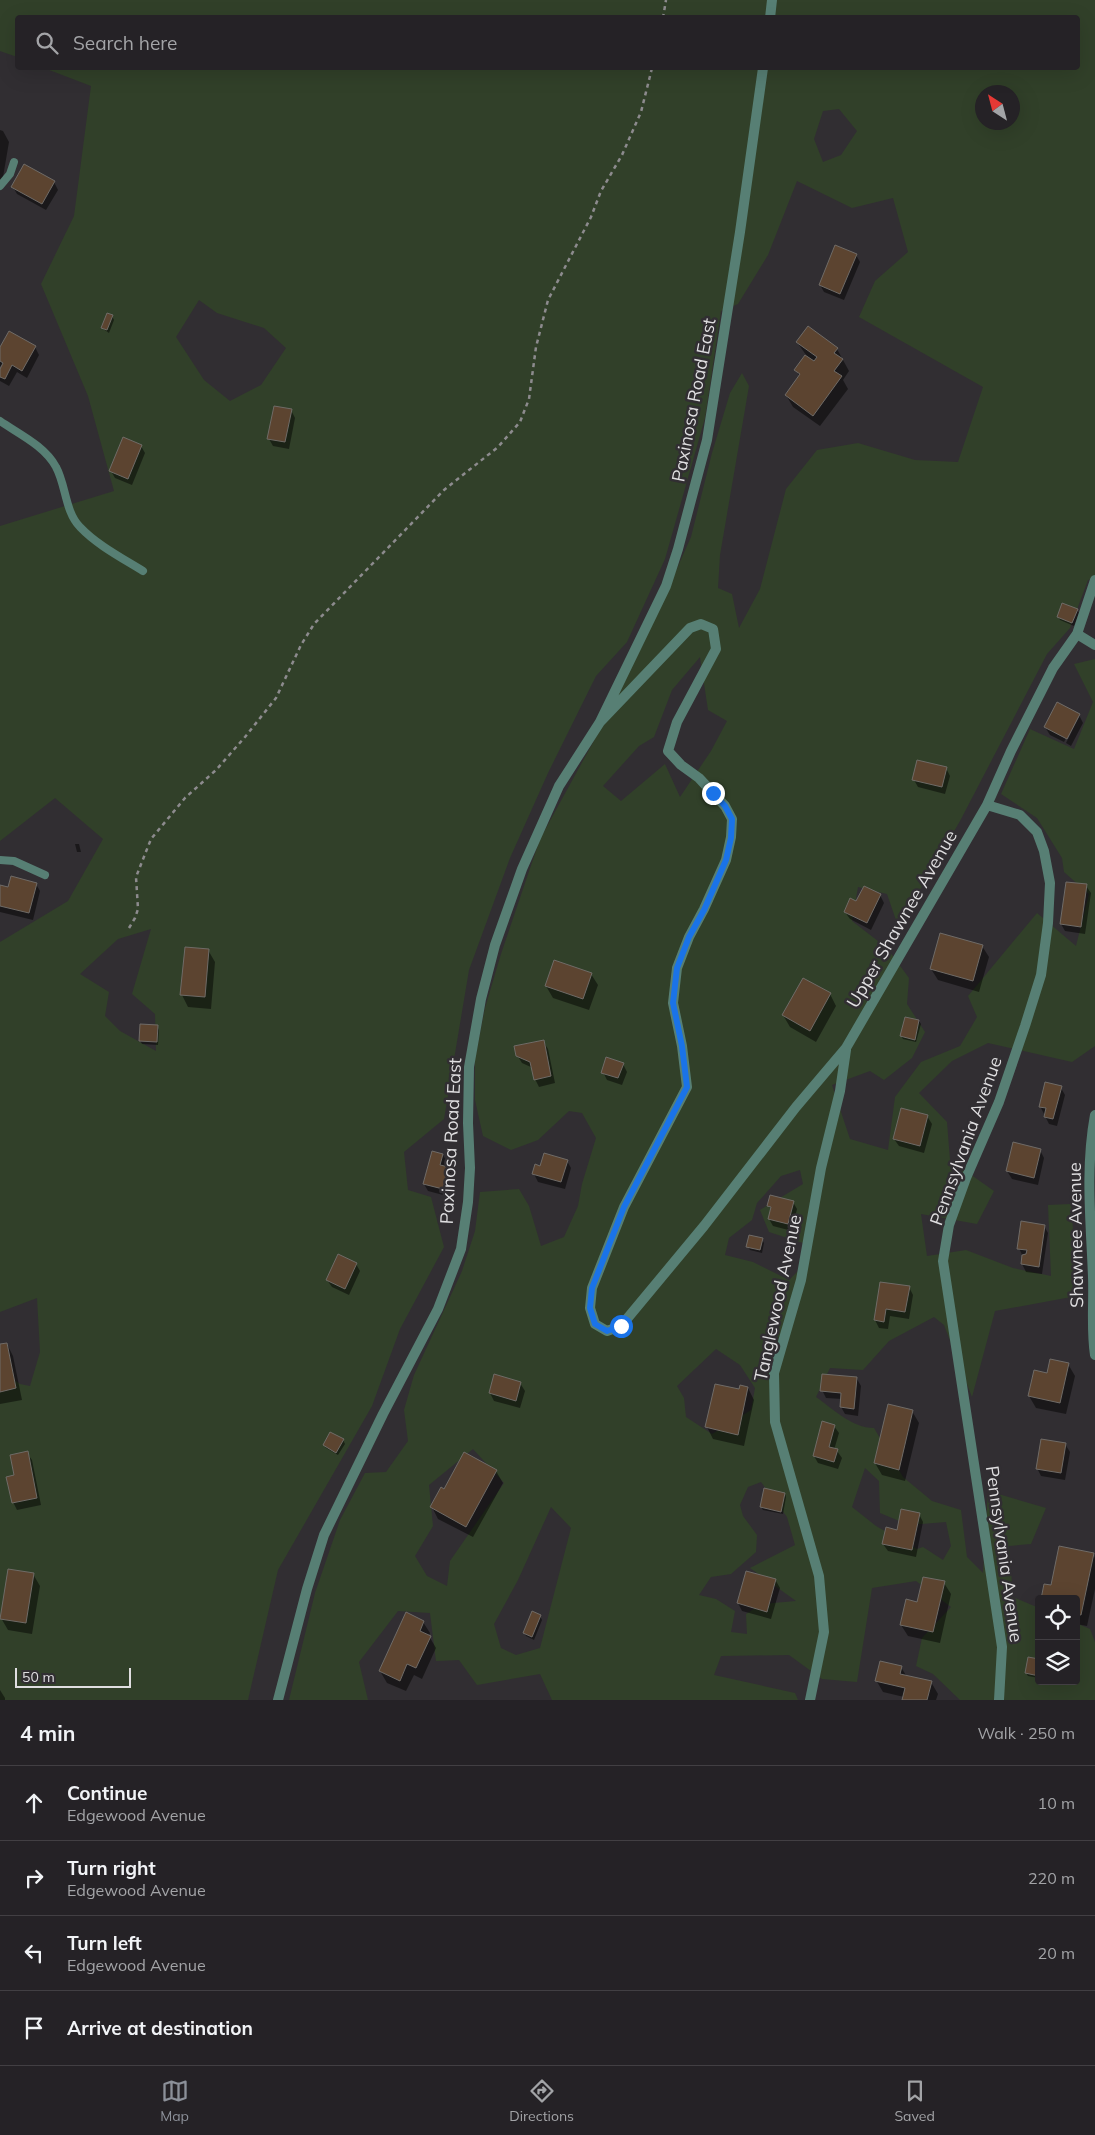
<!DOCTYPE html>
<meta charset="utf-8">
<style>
body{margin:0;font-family:Mulish,sans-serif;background:#2d2a2e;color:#f1f3f6}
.controls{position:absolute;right:15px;bottom:15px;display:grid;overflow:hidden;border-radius:5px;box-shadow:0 5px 20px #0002}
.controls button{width:45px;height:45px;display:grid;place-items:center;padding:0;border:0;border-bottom:1px solid #423f43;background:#252226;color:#f1f3f6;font:25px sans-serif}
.compass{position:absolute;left:975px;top:85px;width:45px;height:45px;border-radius:50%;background:#252226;box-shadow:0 5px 20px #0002;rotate:324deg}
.scale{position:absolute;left:15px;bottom:12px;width:116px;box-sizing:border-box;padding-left:5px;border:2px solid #dfdee0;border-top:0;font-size:14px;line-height:18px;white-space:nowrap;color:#dfdee0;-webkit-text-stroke:4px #312e32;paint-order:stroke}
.stop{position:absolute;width:15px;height:15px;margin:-11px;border:4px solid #1a73e8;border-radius:50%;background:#fff}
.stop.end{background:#1a73e8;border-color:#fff;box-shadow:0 1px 5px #0008}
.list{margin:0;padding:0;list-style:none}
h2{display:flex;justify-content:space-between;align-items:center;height:65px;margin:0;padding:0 20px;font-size:21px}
h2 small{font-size:16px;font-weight:400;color:#a3a4a7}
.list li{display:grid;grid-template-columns:32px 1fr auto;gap:15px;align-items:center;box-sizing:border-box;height:75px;padding:0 20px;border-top:1px solid #423f43}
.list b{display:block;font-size:19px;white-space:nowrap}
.list p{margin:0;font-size:16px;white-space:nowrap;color:#a3a4a7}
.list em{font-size:16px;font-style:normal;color:#a3a4a7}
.icon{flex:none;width:28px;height:28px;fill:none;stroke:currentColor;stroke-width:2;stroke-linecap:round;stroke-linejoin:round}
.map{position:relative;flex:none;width:1095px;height:1700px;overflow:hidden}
.search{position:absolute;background:#252226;box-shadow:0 5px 20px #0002;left:15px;right:15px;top:15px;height:55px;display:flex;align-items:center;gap:12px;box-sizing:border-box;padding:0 18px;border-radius:5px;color:#a3a4a7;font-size:19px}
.sheet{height:365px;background:#252226}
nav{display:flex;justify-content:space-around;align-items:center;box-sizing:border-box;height:70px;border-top:1px solid #423f43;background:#252226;font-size:14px;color:#a3a4a7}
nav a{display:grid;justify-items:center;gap:2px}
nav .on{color:#8c9099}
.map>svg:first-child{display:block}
.green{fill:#314029;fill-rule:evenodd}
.shadow{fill:#0007}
.building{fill:#5c4430;stroke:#6f6b67}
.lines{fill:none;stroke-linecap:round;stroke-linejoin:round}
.path{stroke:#8d8b8e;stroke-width:2.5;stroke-dasharray:4 4;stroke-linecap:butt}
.service{stroke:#577f74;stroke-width:8}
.minor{stroke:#577f74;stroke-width:10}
.route{stroke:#1a73e8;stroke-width:6}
.labels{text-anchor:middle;stroke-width:5;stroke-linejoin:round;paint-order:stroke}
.street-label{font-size:18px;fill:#dfdee0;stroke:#312e32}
</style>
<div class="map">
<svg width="1095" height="1700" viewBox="0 0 1095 1700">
<rect width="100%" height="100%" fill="#312e32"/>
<path class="green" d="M0,0h1095v578l-7,2 -18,48 -23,26 -87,167 -49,84 -14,18 -10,-29 -29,-7 -6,34 35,27 22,30 -2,26 18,28 -13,26 -28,22 -14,-9 -38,14 18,54 38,11 7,-53 26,-35 39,-16 17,-29 -9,-21 69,-83 39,33 13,-52 -25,-22 -2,-14 -25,-40 -36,-24 29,-65 44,20 19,-47 -19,-38 21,-5v387l-23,16 -84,-19 -36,18 -33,32 28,29 3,38 44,31 -17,33 -56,-10 6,42 39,-6 47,18 38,8 -3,-71 23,-1 5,63 -5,30 -76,14 -23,86 -28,-72 -10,-8 -45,24 -26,29 -33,-2 -14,29c17,12 36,31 58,31l29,49 29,24 29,9 6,47 16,16 5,-82 58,17 -15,36 -22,2 4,51 26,11v73h37v-58l14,6 5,13v58h-135l-27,-26 -17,-8 6,-28 29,-31 -35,-26 -44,7 -15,94 -35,-3 -33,-24 -68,1 -7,19 81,18 3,7h-246l-12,-26 -63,11 -18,-25 -23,1 -6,-48 -32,-2 -39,51 9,38h-79l26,-107 25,-73 25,-47 21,-1 22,-31 -4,-31 10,-35 48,-104 13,-40 5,-39 39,-3 10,17 12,40 23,-9 14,-31 4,-22 14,-46 -14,-25 -13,-2 -31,29 -27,10 -28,-14 -8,-36v-41l10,-51 16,-54 39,-115 61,-111 49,-99 41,-92 21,-84 18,-60 12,-20 7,13 -29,169 -2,33 14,6 7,34 21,-39 26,-100 31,-39 41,-7 57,17 43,2 25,-75 -124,-70 16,-36 33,-29 -15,-54 -41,10 -55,-27 -29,74 -30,49 -17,7 -16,107 -40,141 -38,83 -31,34 -48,97 -38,85 -41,112 -25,149 -40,33 4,38 23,7 13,50 -44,82 -28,77 -94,164 -30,130h-248v-330l20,14 10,2 10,-34 -3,-54 -37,14v-370l68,-41 35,-62 -48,-41 -55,43v-315l114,-35 -26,-95 -47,-112 33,-68 17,-130 -47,-18h1034v-50h-1060l-1,39 -17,-6zM982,92h30v30h-30zM839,109l18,22 -16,24 -18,7 -9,-23 9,-28zM199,300l18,13 47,15 22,20 -25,37 -31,16 -26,-21 -28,-43zM700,657l8,53 19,11 -16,30 -31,46 -15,-33 -44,37 -18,-15 36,-40 15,-9 18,-47zM151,929l-19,65 23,20 1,37 -36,-20 -15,-15 4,-24 -29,-18 38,-35zM800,1170l3,14 -43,26 9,22 34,11 4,19 -18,18 -36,-18 -28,-7 4,-17 23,-18 5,-17 24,-27zM716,1349l24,16 15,23 -4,22 -39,24 -26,-17 -2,-19 -7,-12zM473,1449l31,34 -54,78 -3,25 -20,-10 -12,-20 18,-30 -4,-41zM865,1468l14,13 1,32 29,12 37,-3 5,24 -8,14 -20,-13 -6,2 -41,-23 -24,-19zM761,1482l26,35 8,28 -45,23 46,33 -35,3 -15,10 1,20 -16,-2 4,-21 -19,-12 -17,-4 12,-18 20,-3 25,-22 1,-17 -14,-19 -3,-11 8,-18zM551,1507l20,21 -31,120 -24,7 -15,-7 -7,-24 24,-44z"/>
<path class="shadow" d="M0,130l3,1 6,11 -7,41 -2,-1z
M54,182l4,8 -12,20 -29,-16 -4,-7z
M856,255l4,7 -16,38 -20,-8 -4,-7z
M112,316l2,4 -5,13 -7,-5z
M797,342l40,7 12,22 -6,9 5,9 -28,37 -27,-19 -7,-12 14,-18 -4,-7 10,-15z
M35,347l4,8 -12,23 -10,-6 -8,14 -9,-5v-11l3,-3 -3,-1v-16z
M291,410l4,8 -6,31 -16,-3 -4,-7z
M141,446l4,7 -13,32 -17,-7 -4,-7z
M1077,610l2,3 -5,13 -14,-6 -2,-4z
M1079,715l4,8 -12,23 -5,-3 13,-26h-2l-13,25 -14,-7 -5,-8z
M946,768l4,8 -5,18 -27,-7 -4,-7z
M75,844h4l2,8h-4z
M36,884l4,7 -7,29 -33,-8v-25l9,2z
M1086,886l5,7 -6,41 -20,-3 -4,-7z
M880,895l4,8 -13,27 -21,-11 -5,-7z
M982,946l7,11 -10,35 -41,-12 -7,-11z
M208,950l7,12 -4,47 -23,-2 -6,-12z
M591,974l7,11 -9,25 -36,-12 -7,-12z
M830,994l6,12 -20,36 -26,-15 -7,-12z
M919,1021l2,3 -5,18 -13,-3 -2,-3z
M157,1026l2,4 -1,15 -16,-1 -2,-4z
M543,1041l5,8 7,34 -16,4 -4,-8 -2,-11 -11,-5 -5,-8z
M623,1064l4,8 -5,13 -15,-5 -4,-8z
M1061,1088l4,7 -8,31 -8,-2 -9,-18z
M927,1116l5,8 -8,29 -25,-7 -5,-7z
M1040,1150l4,8 -6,27 -26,-6 -5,-8z
M443,1155l4,7 -2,6h4l4,8 -6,20 -19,-5 -4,-7z
M567,1161l4,7 -6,21 -27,-7 -4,-8 7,-7z
M793,1202l4,7 -5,22 -19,-5 -4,-7 2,-9 -2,-4z
M1044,1226l4,7 -6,41 -16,-2 -4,-8 1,-7 -4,-9z
M762,1239l2,4 -2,10 -12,-3 -2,-3z
M356,1264l4,7 -11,24 -17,-8 -5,-7z
M881,1283l28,4 4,8 -4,24 -19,-3 -2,13 -9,-1 -4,-8z
M7,1344l6,12 9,44 -22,4v-59z
M1068,1364l7,12 -9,38 -30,-6 -7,-12 19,-21z
M857,1379l4,7 -3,30 -13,-2 -4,-7 1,-8 -16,-1 -4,-8z
M520,1383l5,8 -5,17 -26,-7 -4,-8z
M748,1388l6,12 -10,46 -31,-7 -6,-12 33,-36z
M912,1411l7,12 -14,58 -23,-6 -7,-12z
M834,1426l5,7 -5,17 3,1 5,7 -4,11 -20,-6 -4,-7z
M343,1440l2,4 -7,11 -12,-7 -2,-3z
M1065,1444l5,8 -5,28 -24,-4 -4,-8z
M27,1453l5,7 9,45 -24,5 -4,-8 3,-26z
M496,1471l7,12 -30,54 -35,-18 -6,-12 13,-17z
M785,1494l1,3 -3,17 -20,-4 -2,-3z
M919,1514l4,8 -7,35 -28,-6 -5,-7z
M1093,1554l2,4v31l-8,37 -11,-2v-25l-24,-12z
M33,1574l7,12 -8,48 -24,-4 -7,-12z
M776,1581l4,7 -9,31 -29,-8 -4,-8z
M944,1583l7,11 -11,49 -32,-7 -7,-11 17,-22z
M540,1616l2,4 -8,20 -8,-4 -2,-3z
M423,1622l7,11 -1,3 7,12 -14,31 -8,-4 -8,16 -19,-8 -7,-12z
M1039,1660v18l-11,-2 -2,-3z
M901,1667l6,10 24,5 7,12 -2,6h-33l1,-3 -21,-5 -7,-12z
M0,1690l5,8v2h-5z"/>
<path class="building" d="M24,164l31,17 -13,23 -31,-17z
M835,245l22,9 -17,40 -21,-9z
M107,313l6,2 -6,15 -6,-2z
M808,326l30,22 -4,5 9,6 -9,12 8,5 -29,40 -28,-21 15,-21 -6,-4 11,-15 9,6 3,-4 -21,-15z
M9,331l27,15 -14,25 -10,-6 -7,14 -5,-2v-8l3,-6 -3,-2v-14z
M274,406l18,3 -7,33 -18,-3z
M123,437l19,8 -14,34 -19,-8z
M1062,603l16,6 -6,14 -15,-6z
M1057,702l23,12 -13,25 -23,-12z
M917,760l30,7 -5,20 -30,-7z
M11,876l26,7 -8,30 -29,-7v-21l8,2z
M1066,882l21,2 -6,43 -21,-3z
M864,886l17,8 -14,29 -23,-11 6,-14 6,3z
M940,933l43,12 -10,36 -43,-12z
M185,947l24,2 -4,48 -25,-2z
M554,960l38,13 -9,26 -38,-13z
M803,978l28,15 -21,38 -28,-16z
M905,1017l14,3 -4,20 -15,-4z
M140,1024l18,1 -1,17 -18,-1z
M544,1040l7,36 -17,4 -4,-18 -14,-6 -2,-10z
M606,1057l18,6 -6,15 -17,-5z
M1045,1082l17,4 -9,33 -9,-2 2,-9 -7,-1z
M901,1108l27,7 -8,31 -27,-7z
M1013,1142l28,7 -7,29 -28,-7z
M432,1151l11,3 -3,11 9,2 -6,22 -20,-5z
M544,1153l24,7 -7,22 -29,-8 3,-10 5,2z
M770,1195l24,6 -6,23 -20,-5 3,-12 -4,-1z
M1021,1221l24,4 -6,42 -18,-3 1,-9 4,-1 1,-4 -10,-1z
M749,1235l14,3 -3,12 -14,-3z
M338,1254l19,9 -12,26 -19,-9z
M880,1282l30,4 -5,26 -19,-3 -2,13 -10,-2z
M7,1343l9,45 -16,4v-48z
M1050,1359l19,4 -9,40 -32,-7 6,-26 13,3z
M494,1374l27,8 -5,19 -27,-8z
M822,1374l35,3 -3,32 -14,-2 1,-14 -21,-2z
M715,1384l24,5 1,-4 8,2 -10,48 -33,-8z
M888,1404l25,6 -14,60 -25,-7z
M822,1421l13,4 -6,22 9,2 -4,13 -21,-6z
M330,1432l14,7 -8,14 -13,-8z
M1041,1439l25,4 -5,30 -25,-4z
M28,1451l9,47 -25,5 -6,-26 8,-2 -4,-20z
M464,1452l33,18 -31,57 -36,-20 11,-20 3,2z
M764,1488l21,5 -4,19 -21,-5z
M901,1509l19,4 -8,37 -30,-6 4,-17 11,3z
M1059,1546l35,7 -13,62 -5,-1v-15h-35l3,-15 7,1z
M8,1569l26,4 -8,50 -26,-4z
M746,1571l30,8 -9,33 -30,-9z
M923,1577l22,4 -12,51 -33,-7 6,-26 11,3z
M532,1611l9,4 -9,22 -9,-4z
M406,1612l18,9 -4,10 11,5 -15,32 -9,-4 -7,17 -21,-10z
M1028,1657l11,2v17l-14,-3z
M880,1661l22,5 -2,8 32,7 -5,19h-25l3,-12 -30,-7z"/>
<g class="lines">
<path class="path" d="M663,18l3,-18
M129,928l6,-10 3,-9 -2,-32 15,-38 34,-41 31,-28 29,-33 31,-39 25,-53 13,-21 130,-134 54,-43 22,-25 9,-23 7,-52 12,-47 43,-83 10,-26 21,-36 19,-43 11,-44"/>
<path class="service" d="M0,186l10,-12 4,-12
M0,421c19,13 45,25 56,46 10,18 9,45 24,60 17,18 42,31 63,44
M0,860l14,1 31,14"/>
<path class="minor" d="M770,18l2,-18
M1077,634l18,11
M600,722l90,-94 11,-4 12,5 3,20 -39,73 -9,29 13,14 18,13 26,28 7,13 -1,18 -5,23 -22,49 -15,28 -12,31 -4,35 9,43 5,41 -63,120 -32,81 -2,20 5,16 12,7 14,-5 83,-100 92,-119 50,-59 141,-243 24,-54 42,-83 24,-34 18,-54
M987,805l33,10 17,17 7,19 6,32 -2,40 -7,52 -16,51 -26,76 -33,76 -17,47 -6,36 59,386 -3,53
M1095,1115c-10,54 -4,108 -2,162 1,26 -2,53 2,78
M278,1700l29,-111 17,-54 59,-121 55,-105 23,-60 7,-47 2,-34 -2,-45 1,-56 12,-68 14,-54 27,-76 37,-83 41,-64 66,-136 12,-37 29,-109 33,-208 23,-164
M810,1700l14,-68 -5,-56 -44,-154 -1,-49 27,-93 20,-112 19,-77 6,-41"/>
</g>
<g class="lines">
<path class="route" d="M621,1326l-14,5 -12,-7 -5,-16 2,-20 32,-81 63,-120 -5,-41 -9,-43 4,-35 12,-31 15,-27 22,-50 5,-22 1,-19 -7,-13 -12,-13"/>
</g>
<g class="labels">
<g class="street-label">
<text transform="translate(694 400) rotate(-79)" y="6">Paxinosa Road East</text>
<text transform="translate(902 919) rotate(-60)" y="6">Upper Shawnee Avenue</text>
<text transform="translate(451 1141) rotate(-87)" y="6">Paxinosa Road East</text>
<text transform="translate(966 1141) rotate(-70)" y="6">Pennsylvania Avenue</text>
<text transform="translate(1076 1235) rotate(-91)" y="6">Shawnee Avenue</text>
<text transform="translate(778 1298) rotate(-78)" y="6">Tanglewood Avenue</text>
<text transform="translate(1004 1554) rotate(82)" y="6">Pennsylvania Avenue</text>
</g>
</g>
</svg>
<div class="controls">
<button><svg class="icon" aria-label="locate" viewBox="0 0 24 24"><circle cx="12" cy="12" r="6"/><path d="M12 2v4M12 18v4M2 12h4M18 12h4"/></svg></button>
<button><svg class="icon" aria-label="layers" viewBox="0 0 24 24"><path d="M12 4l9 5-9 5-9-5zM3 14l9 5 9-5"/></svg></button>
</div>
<svg class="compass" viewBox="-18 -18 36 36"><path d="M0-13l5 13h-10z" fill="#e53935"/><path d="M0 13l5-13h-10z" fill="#a3a4a7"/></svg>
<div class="scale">50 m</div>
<div class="stop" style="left:621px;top:1326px"></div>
<div class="stop end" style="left:713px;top:793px"></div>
<div class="search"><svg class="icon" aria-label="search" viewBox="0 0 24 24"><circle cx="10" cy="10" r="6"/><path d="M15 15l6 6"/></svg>Search here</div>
</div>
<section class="sheet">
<h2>4 min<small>Walk · 250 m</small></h2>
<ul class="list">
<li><svg class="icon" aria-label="ahead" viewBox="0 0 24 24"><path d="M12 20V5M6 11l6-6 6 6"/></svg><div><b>Continue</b><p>Edgewood Avenue</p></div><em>10 m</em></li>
<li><svg class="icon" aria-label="right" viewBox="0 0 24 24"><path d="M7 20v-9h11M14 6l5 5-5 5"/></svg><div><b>Turn right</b><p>Edgewood Avenue</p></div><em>220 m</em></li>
<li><svg class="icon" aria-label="left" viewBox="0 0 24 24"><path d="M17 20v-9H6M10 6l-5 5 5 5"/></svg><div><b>Turn left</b><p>Edgewood Avenue</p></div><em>20 m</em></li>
<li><svg class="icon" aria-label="arrive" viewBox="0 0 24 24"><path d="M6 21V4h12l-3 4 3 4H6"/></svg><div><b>Arrive at destination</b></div></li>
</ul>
</section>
<nav>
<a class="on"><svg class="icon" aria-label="map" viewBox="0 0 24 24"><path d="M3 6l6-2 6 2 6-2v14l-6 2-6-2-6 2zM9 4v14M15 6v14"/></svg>Map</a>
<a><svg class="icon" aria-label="directions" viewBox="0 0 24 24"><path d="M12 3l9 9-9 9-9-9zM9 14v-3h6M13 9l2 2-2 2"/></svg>Directions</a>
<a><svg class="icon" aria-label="saved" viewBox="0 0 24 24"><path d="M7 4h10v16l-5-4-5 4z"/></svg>Saved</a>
</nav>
